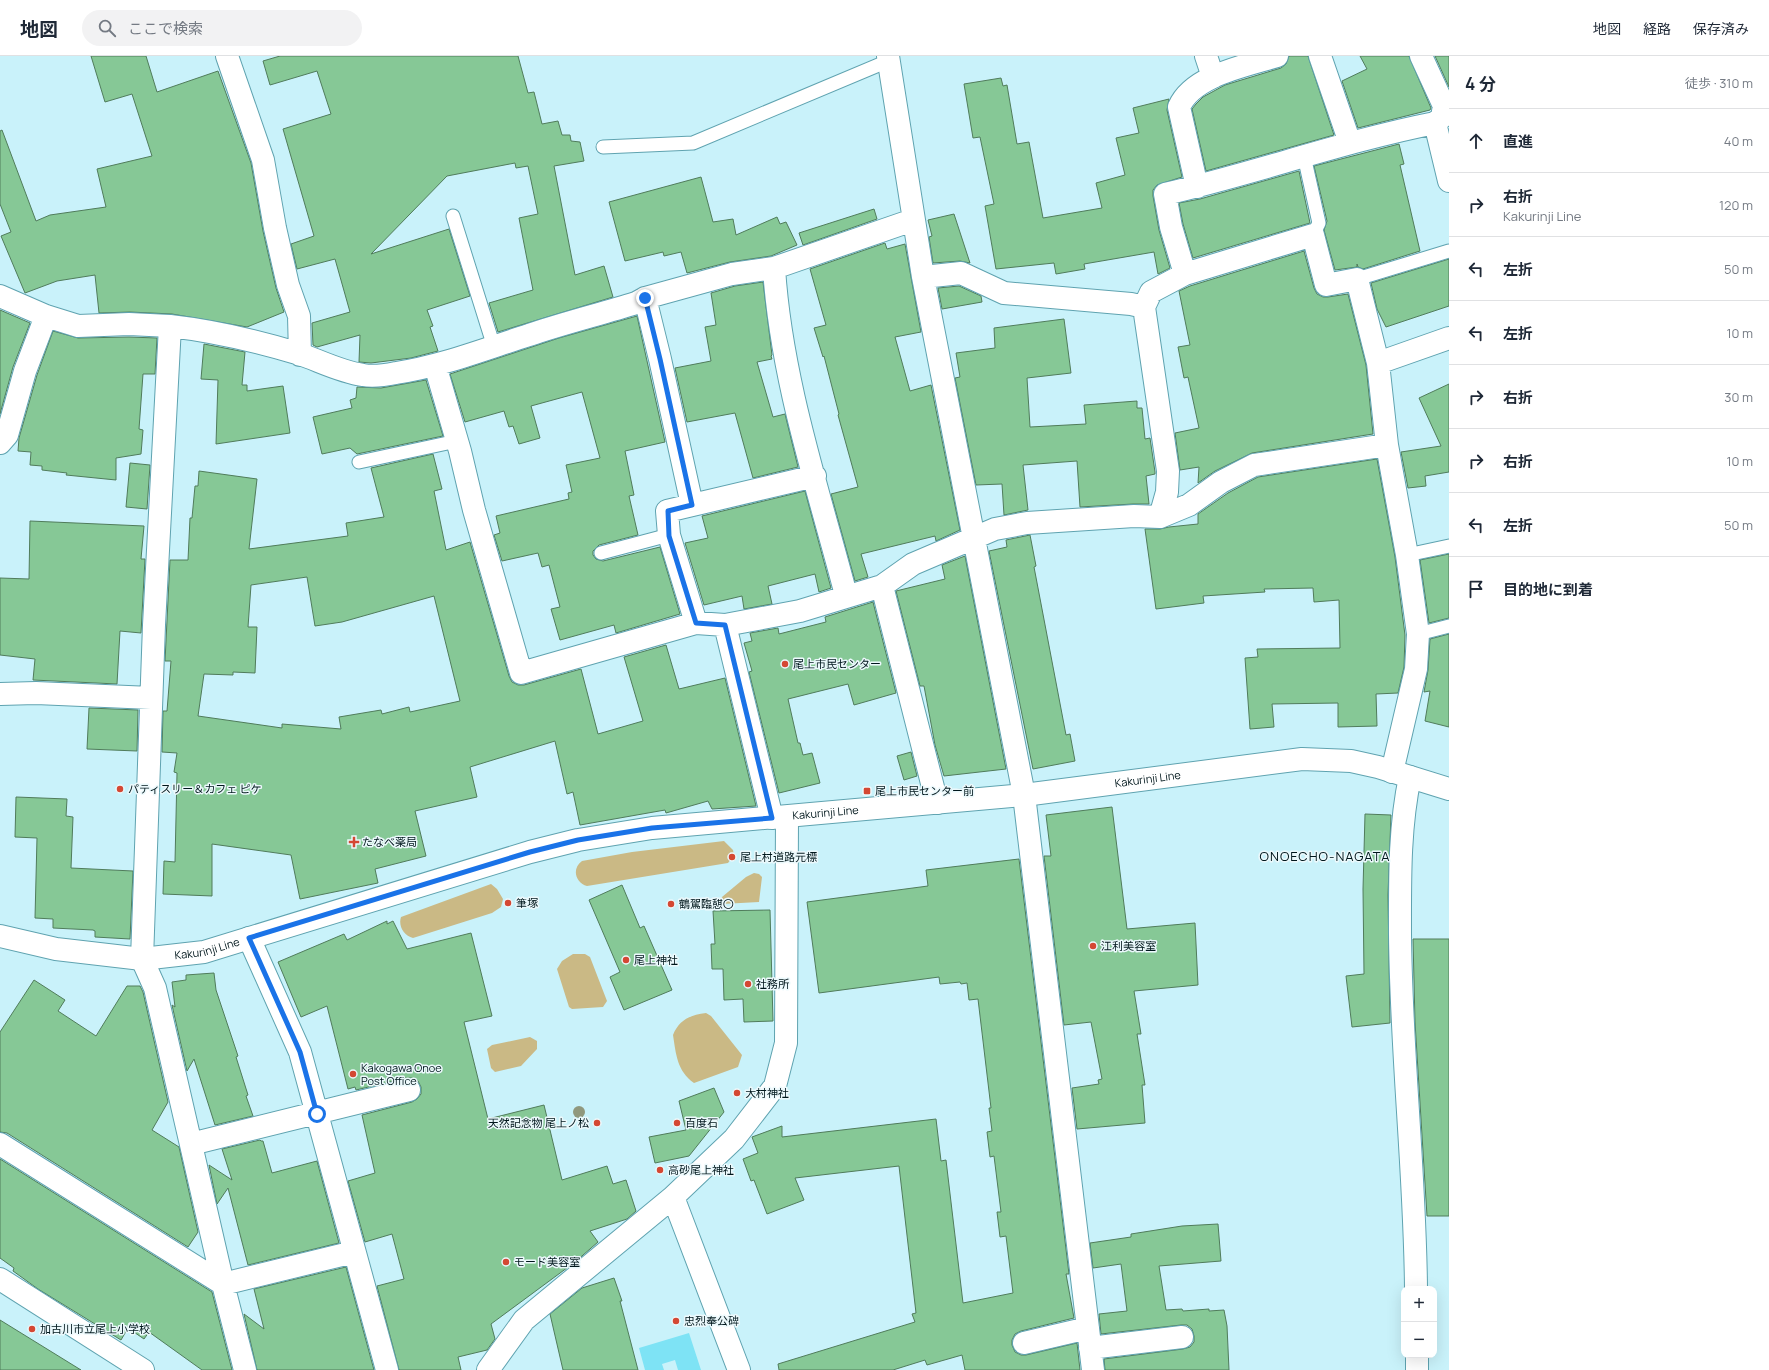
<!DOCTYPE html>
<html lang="ja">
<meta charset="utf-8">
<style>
body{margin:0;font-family:Manrope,"Noto Sans JP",sans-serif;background:#f2f2f3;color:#1f2937}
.controls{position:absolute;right:12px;bottom:12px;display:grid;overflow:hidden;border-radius:8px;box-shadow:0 4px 16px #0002}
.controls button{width:36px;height:36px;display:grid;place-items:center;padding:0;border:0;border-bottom:1px solid #e0e1e3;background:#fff;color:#1f2937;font:20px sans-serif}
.stop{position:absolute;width:12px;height:12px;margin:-9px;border:3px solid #1a73e8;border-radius:50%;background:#fff}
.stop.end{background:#1a73e8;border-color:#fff;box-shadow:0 1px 4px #0008}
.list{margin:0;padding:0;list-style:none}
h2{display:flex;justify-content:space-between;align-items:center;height:52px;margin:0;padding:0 16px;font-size:17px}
h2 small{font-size:13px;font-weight:400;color:#747a83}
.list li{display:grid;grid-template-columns:26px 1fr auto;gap:12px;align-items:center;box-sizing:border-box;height:64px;padding:0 16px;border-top:1px solid #e0e1e3}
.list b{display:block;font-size:15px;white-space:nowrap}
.list p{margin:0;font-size:13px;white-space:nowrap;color:#747a83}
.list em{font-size:13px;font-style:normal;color:#747a83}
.icon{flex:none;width:22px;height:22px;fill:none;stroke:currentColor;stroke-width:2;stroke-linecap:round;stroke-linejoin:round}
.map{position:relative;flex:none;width:1449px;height:1314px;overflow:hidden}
header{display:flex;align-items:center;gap:24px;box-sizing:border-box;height:56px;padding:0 20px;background:#fff;border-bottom:1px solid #e0e1e3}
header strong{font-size:19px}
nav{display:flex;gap:22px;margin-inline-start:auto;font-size:14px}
.search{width:280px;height:36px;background:#f2f2f3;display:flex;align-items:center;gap:10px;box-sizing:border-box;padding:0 14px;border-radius:22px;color:#747a83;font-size:15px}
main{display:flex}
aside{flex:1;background:#fff}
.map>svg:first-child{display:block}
.green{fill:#cab985}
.water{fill:#7ee3f5}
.building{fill:#86c896;stroke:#507c5b;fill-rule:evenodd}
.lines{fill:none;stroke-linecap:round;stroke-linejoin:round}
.service-casing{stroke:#5fa3b0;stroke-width:15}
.minor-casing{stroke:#5fa3b0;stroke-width:24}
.secondary-casing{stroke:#5fa3b0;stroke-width:24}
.service{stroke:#fff;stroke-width:13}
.minor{stroke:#fff;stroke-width:22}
.secondary{stroke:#fff;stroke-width:22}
.tree{fill:#90987d}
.route{stroke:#1a73e8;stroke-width:5}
.poi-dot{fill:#d44833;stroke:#ecf9fc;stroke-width:1.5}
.labels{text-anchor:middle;stroke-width:3;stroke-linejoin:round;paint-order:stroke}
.poi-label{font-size:11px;fill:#00171c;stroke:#ecf9fc;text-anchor:start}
.street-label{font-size:11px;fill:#00171c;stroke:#ecf9fc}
.quarter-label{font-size:13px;letter-spacing:1px;fill:#00171c;stroke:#ecf9fc}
</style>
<header>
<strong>地図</strong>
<div class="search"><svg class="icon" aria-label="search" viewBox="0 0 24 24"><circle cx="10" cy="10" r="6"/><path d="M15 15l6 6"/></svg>ここで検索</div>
<nav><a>地図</a><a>経路</a><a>保存済み</a></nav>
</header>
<main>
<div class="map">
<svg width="1449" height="1314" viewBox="0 0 1449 1314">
<rect width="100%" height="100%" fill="#c9f2fa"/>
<path class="green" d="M724,785l9,9 1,5 -6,8 -141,23c-11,-3 -16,-17 -5,-25l50,-9z
M754,817l5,1 3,3 -3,25 -37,2 -2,-3 2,-4 24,-20z
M491,828l6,5 6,10 -2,8 -9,6 -79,25c-9,-2 -15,-12 -12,-21z
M573,898h12l5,3 17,44 -4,6 -31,2 -3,-2 -12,-38 5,-8z
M706,957l5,3 31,39 -4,12 -44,16c-17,-12 -18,-29 -21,-48 6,-15 17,-20 33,-22z
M530,981l7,4v8l-16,17 -26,6 -4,-4 -4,-19 5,-4z"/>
<path class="water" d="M689,1277l12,37h-23l-3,-10 -13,4 2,6h-19l-6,-22z"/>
<path class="building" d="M91,0h55l11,36 61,-21 33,92 12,68 13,57 8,24 -37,15 -75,-13 -42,-2 -31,1 -4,-38 -38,6 -32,12 -24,-57 10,-4 -11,-28v-73l2,-1 34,91 14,-6 56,-8 -9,-38 55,-13 -20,-62 -27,8z
M280,0h238l10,37 6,-1 8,32 16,-3 4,14h8l1,6 9,1 4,19 -30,5 21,109 29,-9 9,31 -115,35 -9,-29 44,-13 -14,-72 19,-4 -10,-48 -12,2 -1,-5 -68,13 -76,78 78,-25 21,67 -43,14 6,16 -3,1 8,24 -27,7 -40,5 -12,-1 1,-27 -43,12 -4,-2 -1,-22 38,-11 -15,-53 -38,10 -6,-25 23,-8 -31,-107 48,-15 -14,-43 -47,14 -7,-24z
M1289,0h19l26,79 -128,36 -14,-62 4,-5 7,-7 22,-12 56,-17 5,-4z
M1360,0h49l22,52 -1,2 -72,18 -16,-47 25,-12z
M1435,0h14v31z
M1001,22l2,8 4,-1 10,59 12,-2 14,76 59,-10 -6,-25 29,-8 -9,-37 23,-5 -6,-25 36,-9 -2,11 15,67 -25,8 -4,5v6l6,34 11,38 -12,6 -4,-22 -70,12 1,5 -29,5 -2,-11 -58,6 -11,-63 9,-2 -14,-67 -7,1 -9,-54z
M1399,88l5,20 -4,1 20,86 -57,18 -5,-2 -1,-3v3l-22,3 -11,-40 3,-9 -13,-55z
M1299,115l11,52 -117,35 -10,-34 -4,-21 21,-4z
M701,121l12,45 20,-3 3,16 41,-18 3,7 6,-2 11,23 -26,11 -41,6 -43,11 -6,-21 -17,4 -1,-4 -38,9 -16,-59z
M874,153l3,10 -74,26 -4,-12z
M954,158l16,49 -10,-2 -27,2 -4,-26 3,-1 -4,-16z
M885,187l2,6 18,-5 16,88 -26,5 15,54 21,-6 29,145 -24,11 -1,-5 -74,18 7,23 -13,4 -24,-87 27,-7 -20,-72 1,-1 -15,-58 -1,1 -9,-29 12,-3 -16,-56z
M1304,195l10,37 3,6 6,3h5l20,-3 18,71 7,69 -121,19 -37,18 -17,12 1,-16 -19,3 -5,-37 24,-5 -11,-51 -4,1 -6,-31 12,-2 -11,-54 11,-5z
M1449,203v47l-63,21 -9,-18 -6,-26z
M763,226l9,73 -1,1 1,3 -15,3 16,55 12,-3 13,53 -45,11 -18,-65 -48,9 -12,-54 36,-7 -6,-34 11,-2 -5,-32 24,-7z
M959,230l22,10 1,6 -40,7 -4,-21z
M0,254l30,13 -17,44 -13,47z
M637,260l28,126 -40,9 9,44 -5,1 9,39 -39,10 -6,6v4l3,4 7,2 57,-14 20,67 -64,19 -2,-8 -54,15 -9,-31 9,-2 -11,-42 -7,2 -4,-14 -36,8 -8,-26 6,-2 -4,-17 73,-17 -1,-6 4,-1 -6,-27 34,-7 -18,-66 -51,14 9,32 -21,6 -6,-18 -4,1 -5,-16 -39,11 -15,-48 109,-36z
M1064,263l7,54 -44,5 3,49 56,-3 -2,-19 53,-4v7h5l3,31 5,-1 5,34v2l-9,2 3,28h-16l-53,3 -3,-46 -54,4 5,45 -24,5 -2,-31 -26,1 -21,-107 5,-1 -4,-24 39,-5 -1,-20z
M53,275l25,7 51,-1 28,1 -2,36h-12l-4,55 4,1 -2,24 -25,4v22l-50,-5 1,-2 -25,-3v-4l-12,-1 1,-13 -13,-1 1,-13 18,-63z
M204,288l41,8 -3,33h5v6l36,-5 7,47 -74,11 2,-64 -17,-1z
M426,324l17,56 -86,18 -7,-6 -28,6 -9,-37 39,-9 -2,-8 6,-2 1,-11 24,1z
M1449,328v88l-24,4 1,10 -18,2 -7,-36 40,-6 -22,-48z
M433,398l9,35 -8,2 12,59 24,-8 39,134 3,6 6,3h6l57,-16 17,65 45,-13 -19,-64 42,-12 13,44 46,-11 31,128 -44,3 -4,-8 -42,12 -1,-3 -85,15 -7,-33 -6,2 -12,-53 -85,26 7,30 -62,14 11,45 -51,13 3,14 -78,16 -9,-44 -79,-11v52l-49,-2 1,-33 11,1 2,-89 -3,-1 3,-19 -15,-1 1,-41h4l4,-50h-6l5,-101h18l2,-42h2l3,-32h3l1,-15 58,8 -8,70 99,-13 -2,-13 38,-6 -13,-49zM307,521l8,49 27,-4 92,-26 26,105 -50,11 -1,-5 -27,7 -1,-4 -42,7 2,12 -59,-5v4l-84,-12 6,-42 29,1v-3l22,1 2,-46h-9l3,-42z
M1377,403l18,98 10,78 -1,32 -6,26 -22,1 1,32 -39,1v-24l-66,1 2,23 -24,2 -5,-71 13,-1 -1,-8 83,-1 -1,-48 -25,2 -1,-14 -49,1 1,3 -62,4 1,7 -48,6 -11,-80h15l9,-2 29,-3v-10l30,-21 30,-16z
M130,407l20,2 -3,44 -21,-2z
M805,435l26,97 -12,4 -4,-18 -47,12 4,18 -28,5 -2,-13 -38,9 -19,-62 23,-5 -6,-22z
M30,465l114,5 -3,33h4l-4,74 -21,-2 -3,53 -84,-4 2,-21 -35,-4v-77l29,1z
M1030,479l6,31 -2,1 32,168 4,-1 5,27 -42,8 -44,-218 18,-4 -1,-7z
M1449,498v64l-20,5 -9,-63z
M965,500l41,213 -62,7 -9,-31 -11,-59h-4l-24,-95 49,-12 -3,-14z
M873,546l23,91 -42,12 -6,-21 -60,15 10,44h2l3,12 9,-2 8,30 -41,10 -30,-121 3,-1 -8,-28 8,-2 -2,-8 28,-5 1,6 47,-12 -1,-5z
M1449,578v93l-24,-6 5,-30 -6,1 4,-22 2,-31z
M89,652l49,2 -1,41 -50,-2z
M911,696l6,24 -13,4 -7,-24z
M16,741l51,2 -1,17 7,1 -2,51 62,3 -3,68 -35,-2v-6l-2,-1 -40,-2v-9l-18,-1 2,-80 -22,-1z
M1112,751l15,122 68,-6 3,62 -64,6 7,43h-4l8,51h-3l3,38 -68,6 -5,-41 27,-4 -1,-4 4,-1 -11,-57 -27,3 -20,-169h7l-5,-41z
M1365,758l26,1 -3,80 2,128 -38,4 -6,-51 18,-2 -1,-85z
M1019,803l50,415h-3l8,44 -53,13 -6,3 -3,6v5l3,7 6,3h5l51,-12 3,27h-115l-3,-15 -35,10 -2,-5 -32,10h-114l-1,-6 137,-42 -3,-8 4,-1 -17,-147 -104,12 9,22 -37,14 -13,-34 -3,1 -8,-22 15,-6 -6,-16 30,-11v11l154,-18 5,42 5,-1 17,143 50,-10 -7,-57 -6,1 -3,-25h4l-7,-56 -4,1 -3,-25 5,-1 -3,-23h2l-13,-109 -9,1 -2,-17 -6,1 -1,-2 -20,2 -1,-7 -120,16 -12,-91 121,-16 -2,-16z
M622,829l18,43 4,-2 28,64 -48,20 -14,-33 10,-5 -31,-72z
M770,854l3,111 -29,1 -1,-23 -19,1 -1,-31h-11l-1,-25h4l-2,-33z
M387,865v3l6,-3 14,28 64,-16 21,83 -28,6 24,97 56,-14 18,75 45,-14 6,18 13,-4 10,31 -9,8 -37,12 8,11 -23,20 -84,62 4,15 -8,11 -29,7 3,13h-62l-22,-84 27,-7 -12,-45 -27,8 -17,-61 27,-8 -13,-58 50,-13 5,-3 4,-5v-7l-3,-6 -6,-3h-6l-50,12 -1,-3 -7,2 -21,-83 -26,11 -23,-55 66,-28 3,6z
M1413,883h36v277h-22l-12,-194z
M214,917l2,17 22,66 -2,1 12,38 -2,1 7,20 -38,9 -21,-66 -7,12 -15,-66 3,2 -3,-25 14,-2v-5z
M34,924l31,20 -7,11 38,25 31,-50h13l3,6 25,110 -16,28 27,17 19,85 -10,15 -181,-114 -7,-1v-100z
M714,1032l10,24 -35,44 -34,7 -6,-26 37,-7 -7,-29z
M260,1084l1,1h2l9,32 45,-12 22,82 -91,22 -20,-77 -11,16 -8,-39 23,15 -10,-31z
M0,1103l212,133 20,78h-30l-53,-38 -5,7 -16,-11 -7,12 -83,-51 -25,-18 1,-3 -14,-10z
M1218,1168l3,37 -62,5 7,44 16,-1 1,2 26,-2v2l15,-1 3,16 2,44h-124l-1,-11 79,-10 7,-2 4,-5v-6l-2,-7 -5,-4h-6l-80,9 -2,-20 28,-3 -6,-47 -28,4 -3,-25 41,-6v-3l51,-8z
M346,1211l28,103h-117l-13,-56 20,15 -10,-40z
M614,1222l8,23h-2l18,69h-75l-13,-56 32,-26z
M0,1264l81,50h-81z"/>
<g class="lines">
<defs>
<path id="service" d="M603,91l90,-4 195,-82
M1304,100l15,67 -6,12
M453,160l41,131
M1357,223l92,-28
M359,406l98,-21
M601,497l68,-18
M1407,499l42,-9
M1418,578l31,-8"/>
<path id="minor" d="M227,0l36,104 12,68 13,57 11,31 1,39
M888,0l35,221 101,518 69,575
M1206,0l7,21
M1320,0l30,87
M1421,0l23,50 -2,11 -7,6 14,58
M1197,131l-18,-80c14,-32 67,-41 98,-51
M774,212c7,111 44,220 72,327
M1185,218l-14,-47 -6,-33c91,-21 179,-53 270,-71
M923,221l38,-4 43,20 127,11 13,3
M0,240l46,20 32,10 51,-2 41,2 -16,299 -12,334 13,29 68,296 22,86
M645,242l15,61 32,146
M170,270c44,5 87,15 130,28 20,7 41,18 63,21 10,2 23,0 33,-2 46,-7 89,-24 133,-38 35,-12 72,-21 107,-32l9,-5 87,-24 42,-6 139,-48
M1378,307l71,-25
M435,309l25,86 14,59 47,163 175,-50 29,2
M0,387l7,-8 18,-64 21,-55
M1160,461l7,-25 1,-21 -24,-164 7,-15 34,-18 128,-39 13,50 31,-6 21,84 9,82 20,110 11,79 -2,35 -24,103
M882,530l31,-22 82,-35 32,-6 107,-7 26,1 29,-12 32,-23 33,-17 133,-20
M696,567l-27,-88 -2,-24 148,-35
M0,638l36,-1 115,5
M1410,721c-11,51 -10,105 -10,157 1,119 15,237 16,355
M772,762l-47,-193 75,-14 82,-25 55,217
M249,882l51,114 87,318
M0,1088l223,140 131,-32
M191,1088l218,-54
M673,1141l66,173
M0,1223l143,91
M1024,1287l64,-15
M1090,1292l92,-11
M1417,1299v15
M488,1314l36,-50 149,-123 61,-58 41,-53 11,-43 1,-226"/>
<g id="secondary">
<path id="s1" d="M0,880l56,13 86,10 62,-7 326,-100 48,-12 74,-12 372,-33 278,-36 49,2 27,6 71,22"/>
</g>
</defs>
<use href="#service" class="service-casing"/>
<use href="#minor" class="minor-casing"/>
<use href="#secondary" class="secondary-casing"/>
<use href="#service" class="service"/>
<use href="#minor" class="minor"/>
<use href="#secondary" class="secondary"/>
</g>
<circle class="tree" cx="579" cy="1056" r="6"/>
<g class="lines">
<path class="route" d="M317,1058l-17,-62 -51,-114 281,-86 48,-12 74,-12 120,-10 -47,-193 -29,-2 -27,-87 -1,-25 24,-6 -32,-146 -15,-61"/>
</g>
<g class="poi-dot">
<circle cx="785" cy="608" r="4"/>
<circle cx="120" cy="733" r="4"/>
<rect x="863" y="731" width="8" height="8" rx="2"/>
<path d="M352 780h4v4h4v4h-4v4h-4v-4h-4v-4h4z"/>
<circle cx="732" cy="801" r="4"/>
<circle cx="508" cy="847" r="4"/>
<circle cx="671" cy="848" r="4"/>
<circle cx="1093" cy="890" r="4"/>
<circle cx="626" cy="904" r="4"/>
<circle cx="748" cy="928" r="4"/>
<circle cx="353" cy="1018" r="4"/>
<circle cx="737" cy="1037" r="4"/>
<circle cx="597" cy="1067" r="4"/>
<circle cx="677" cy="1067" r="4"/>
<circle cx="660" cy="1114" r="4"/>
<circle cx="506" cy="1206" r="4"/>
<circle cx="676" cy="1265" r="4"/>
<circle cx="32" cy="1273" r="4"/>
</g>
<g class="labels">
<g class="poi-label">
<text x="793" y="612">尾上市民センター</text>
<text x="128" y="737">パティスリー＆カフェ ピケ</text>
<text x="875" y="739">尾上市民センター前</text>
<text x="362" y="790">たなべ薬局</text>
<text x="740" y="805">尾上村道路元標</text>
<text x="516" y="851">筆塚</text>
<text x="679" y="852">鶴駕臨憇〇</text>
<text x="1101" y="894">江利美容室</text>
<text x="634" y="908">尾上神社</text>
<text x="756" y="932">社務所</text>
<text x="361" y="1016">Kakogawa Onoe<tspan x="361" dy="13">Post Office</tspan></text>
<text x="745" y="1041">大村神社</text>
<text x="589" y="1071" text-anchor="end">天然記念物 尾上ノ松</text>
<text x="685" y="1071">百度石</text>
<text x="668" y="1118">高砂尾上神社</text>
<text x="514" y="1210">モード美容室</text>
<text x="684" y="1269">忠烈奉公碑</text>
<text x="40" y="1277">加古川市立尾上小学校</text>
</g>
<g class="street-label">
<text dy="4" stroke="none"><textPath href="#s1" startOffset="1170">Kakurinji Line</textPath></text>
<text dy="4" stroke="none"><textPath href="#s1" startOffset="846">Kakurinji Line</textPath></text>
<text dy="4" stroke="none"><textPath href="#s1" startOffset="210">Kakurinji Line</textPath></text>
</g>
<g class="quarter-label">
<text x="1325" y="805">ONOECHO-NAGATA</text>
</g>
</g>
</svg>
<div class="controls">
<button>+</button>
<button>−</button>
</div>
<div class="stop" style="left:317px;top:1058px"></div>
<div class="stop end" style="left:645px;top:242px"></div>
</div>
<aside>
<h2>4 分<small>徒歩 · 310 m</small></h2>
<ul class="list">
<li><svg class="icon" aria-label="ahead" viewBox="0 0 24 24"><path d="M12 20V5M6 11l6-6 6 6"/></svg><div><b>直進</b></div><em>40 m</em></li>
<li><svg class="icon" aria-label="right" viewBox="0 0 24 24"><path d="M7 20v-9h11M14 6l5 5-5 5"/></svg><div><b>右折</b><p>Kakurinji Line</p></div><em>120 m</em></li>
<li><svg class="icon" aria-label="left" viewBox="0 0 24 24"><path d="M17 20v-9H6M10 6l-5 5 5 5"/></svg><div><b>左折</b></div><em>50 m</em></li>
<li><svg class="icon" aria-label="left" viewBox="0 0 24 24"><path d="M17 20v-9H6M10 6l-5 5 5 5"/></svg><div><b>左折</b></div><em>10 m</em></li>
<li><svg class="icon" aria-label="right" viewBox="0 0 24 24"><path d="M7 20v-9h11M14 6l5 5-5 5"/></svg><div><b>右折</b></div><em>30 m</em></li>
<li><svg class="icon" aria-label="right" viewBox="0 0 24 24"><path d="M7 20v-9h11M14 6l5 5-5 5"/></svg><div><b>右折</b></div><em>10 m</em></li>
<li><svg class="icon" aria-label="left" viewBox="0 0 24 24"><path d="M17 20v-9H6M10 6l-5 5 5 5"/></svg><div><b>左折</b></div><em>50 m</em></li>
<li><svg class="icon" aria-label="arrive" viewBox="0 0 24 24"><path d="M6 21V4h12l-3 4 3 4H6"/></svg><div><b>目的地に到着</b></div></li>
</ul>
</aside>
</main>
